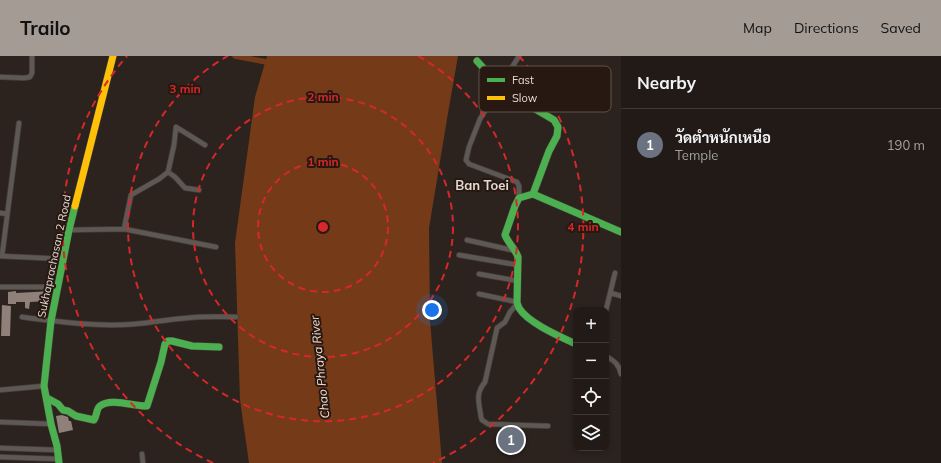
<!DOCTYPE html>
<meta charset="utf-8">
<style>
body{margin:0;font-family:Mulish,Sarabun,sans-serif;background:#292320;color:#f1f3f6}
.controls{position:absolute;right:12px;bottom:12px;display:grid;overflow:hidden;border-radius:8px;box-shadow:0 2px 6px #0003}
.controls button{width:36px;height:36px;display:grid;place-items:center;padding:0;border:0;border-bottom:1px solid #3e3836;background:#211a17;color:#f1f3f6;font:20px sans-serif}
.you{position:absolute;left:432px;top:254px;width:14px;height:14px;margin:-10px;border:3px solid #fff;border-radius:50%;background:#1a73e8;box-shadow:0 0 0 6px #1a73e833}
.badge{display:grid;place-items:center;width:26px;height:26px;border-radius:50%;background:#a49b95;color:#fff;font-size:13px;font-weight:700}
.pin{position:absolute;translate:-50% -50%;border:2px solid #fff;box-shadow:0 1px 4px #0006}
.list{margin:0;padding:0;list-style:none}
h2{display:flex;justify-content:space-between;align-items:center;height:52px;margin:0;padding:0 16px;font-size:17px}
h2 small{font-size:13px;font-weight:400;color:#a2a1a1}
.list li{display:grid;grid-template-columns:26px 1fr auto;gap:12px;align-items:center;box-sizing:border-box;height:72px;padding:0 16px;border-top:1px solid #3e3836}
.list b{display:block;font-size:15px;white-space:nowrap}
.list p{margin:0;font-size:13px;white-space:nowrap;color:#a2a1a1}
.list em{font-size:13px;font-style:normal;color:#a2a1a1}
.icon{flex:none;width:22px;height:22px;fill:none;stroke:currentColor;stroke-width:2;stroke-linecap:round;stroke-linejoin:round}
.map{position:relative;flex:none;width:621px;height:407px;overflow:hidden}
header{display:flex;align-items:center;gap:24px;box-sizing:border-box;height:56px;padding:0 20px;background:#a49b95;color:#111}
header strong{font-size:19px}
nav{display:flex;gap:22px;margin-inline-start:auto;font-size:14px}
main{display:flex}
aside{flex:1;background:#211a17}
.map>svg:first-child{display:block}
.water{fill:#753b19}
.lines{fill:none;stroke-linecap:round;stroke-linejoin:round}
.canal{stroke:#753b19;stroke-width:5.5}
.building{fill:#8f8079}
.street-casing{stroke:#463e3b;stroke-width:6}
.fast-casing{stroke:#463e3b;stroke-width:8}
.slow-casing{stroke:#463e3b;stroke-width:8}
.street{stroke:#5e5854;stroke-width:4.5}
.fast{stroke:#4caf50;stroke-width:7}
.slow{stroke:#ffc107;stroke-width:7}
.ring{fill:none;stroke:#d62828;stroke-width:2;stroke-dasharray:7 5}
.labels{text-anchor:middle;stroke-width:4;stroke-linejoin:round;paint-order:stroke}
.street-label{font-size:11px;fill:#e5dbd5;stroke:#271811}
.water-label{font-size:12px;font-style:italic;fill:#f5ddd2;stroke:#271811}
.quarter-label{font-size:13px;font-weight:bold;fill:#e5dbd5;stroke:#271811}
.key{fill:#271811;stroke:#60524c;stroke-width:1}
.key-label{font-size:11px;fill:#e5dbd5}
.centre{fill:#d62828;stroke:#271811;stroke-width:2}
.ring-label{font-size:12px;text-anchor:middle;font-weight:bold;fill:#d62828;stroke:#271811;stroke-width:4;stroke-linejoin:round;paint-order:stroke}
</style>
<header>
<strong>Trailo</strong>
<nav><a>Map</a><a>Directions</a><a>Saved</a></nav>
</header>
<main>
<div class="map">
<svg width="621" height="407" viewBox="0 0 621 407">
<rect width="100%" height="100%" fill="#2c231f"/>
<path class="water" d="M267,0h191l-10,57 -19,115 1,93 12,142h-193l-9,-63 -5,-157 20,-146z"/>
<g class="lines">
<path class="canal" d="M235,0l37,7"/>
</g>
<path class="building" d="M16,235v2l36,-2 -2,10 -20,1 -1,7 -4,-1v-6h-9v2h-8v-12z
M2,249l9,1 -1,30h-9z
M62,359l6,2 1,4h2l2,9 -14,3 -3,-17z"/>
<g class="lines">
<defs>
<path id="street" d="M519,0l-39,63 -11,28 -3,13 3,4 48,18 2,4v12
M0,21l24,1 6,-1 2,-4v-17
M168,116l7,5 10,11 14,2
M0,157l7,1
M124,173l7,-34 28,-16 9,-7 6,-27 2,-18 29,18
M69,174l55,-1 92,18
M467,184l49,11
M459,199l59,10
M0,200l63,3
M2,200l17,-133
M479,218l39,7
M0,231h58
M611,237l10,3
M479,238l38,8
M517,248l-7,8 -5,10 -8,6 -12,54c-10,12 -6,20 -4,35l1,3 6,4 60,2
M606,254l9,-37
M22,261c37,5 76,10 113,7 17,-1 34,-5 52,-6 16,-2 32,-1 49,-1
M606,300c8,5 13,8 15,18
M0,334l44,-4
M0,366l51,2
M0,392l57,2
M142,398l1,9
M0,401l59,2"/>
<path id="fast" d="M477,5l23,25 25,17 29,17 4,7 -1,9 -8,15 -16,43 88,38
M533,138l-14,4 -4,8 -10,29c3,8 10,13 13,22l-1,45c0,1 2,6 2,6 9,15 42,29 57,36
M47,342l11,6 5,6 5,1 8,5 18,4c3,-4 2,-11 6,-14 11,-9 35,1 47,0l14,-44 4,-18 3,-3h4l20,5 27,1
M59,407l-2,-17 -6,-22 -7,-38 7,-65 18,-91 6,-24"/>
<path id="slow" d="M75,150l38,-150"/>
</defs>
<use href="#street" class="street-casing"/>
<use href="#fast" class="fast-casing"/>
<use href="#slow" class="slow-casing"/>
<use href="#street" class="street"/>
<use href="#fast" class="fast"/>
<use href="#slow" class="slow"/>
</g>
<g class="ring">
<circle cx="323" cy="171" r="65"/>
<circle cx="323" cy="171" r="130"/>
<path d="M418 0A195 195 0 1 1 228 0"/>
<path d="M213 407A260 260 0 0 1 127 0M519 0A260 260 0 0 1 433 407"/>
</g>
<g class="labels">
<g class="street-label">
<text transform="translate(54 200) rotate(-78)" y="4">Sukhaprachasan 2 Road</text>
</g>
<g class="water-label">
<text transform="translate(320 311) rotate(-96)" y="4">Chao Phraya River</text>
</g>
<g class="quarter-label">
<text x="482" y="134">Ban Toei</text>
</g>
</g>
<rect x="479" y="10" width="132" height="46" rx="6" class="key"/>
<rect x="487" y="22" width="18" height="4" fill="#4caf50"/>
<rect x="487" y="40" width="18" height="4" fill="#ffc107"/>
<g class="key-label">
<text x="512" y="28">Fast</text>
<text x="512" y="46">Slow</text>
</g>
<circle cx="323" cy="171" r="6" class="centre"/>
<g class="ring-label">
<text x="185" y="37">3 min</text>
<text x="323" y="45">2 min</text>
<text x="323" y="110">1 min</text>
<text x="583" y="175">4 min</text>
</g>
</svg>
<div class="controls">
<button>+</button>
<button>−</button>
<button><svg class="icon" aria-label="locate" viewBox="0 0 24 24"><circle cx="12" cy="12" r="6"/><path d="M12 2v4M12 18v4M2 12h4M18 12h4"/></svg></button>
<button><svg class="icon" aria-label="layers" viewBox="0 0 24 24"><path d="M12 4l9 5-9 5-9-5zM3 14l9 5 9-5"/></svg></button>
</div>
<div class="you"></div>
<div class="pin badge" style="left:511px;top:384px;background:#6b7280">1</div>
</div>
<aside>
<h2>Nearby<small></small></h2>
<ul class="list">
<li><span class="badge" style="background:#6b7280">1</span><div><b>วัดตำหนักเหนือ</b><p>Temple</p></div><em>190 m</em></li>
</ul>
</aside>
</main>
